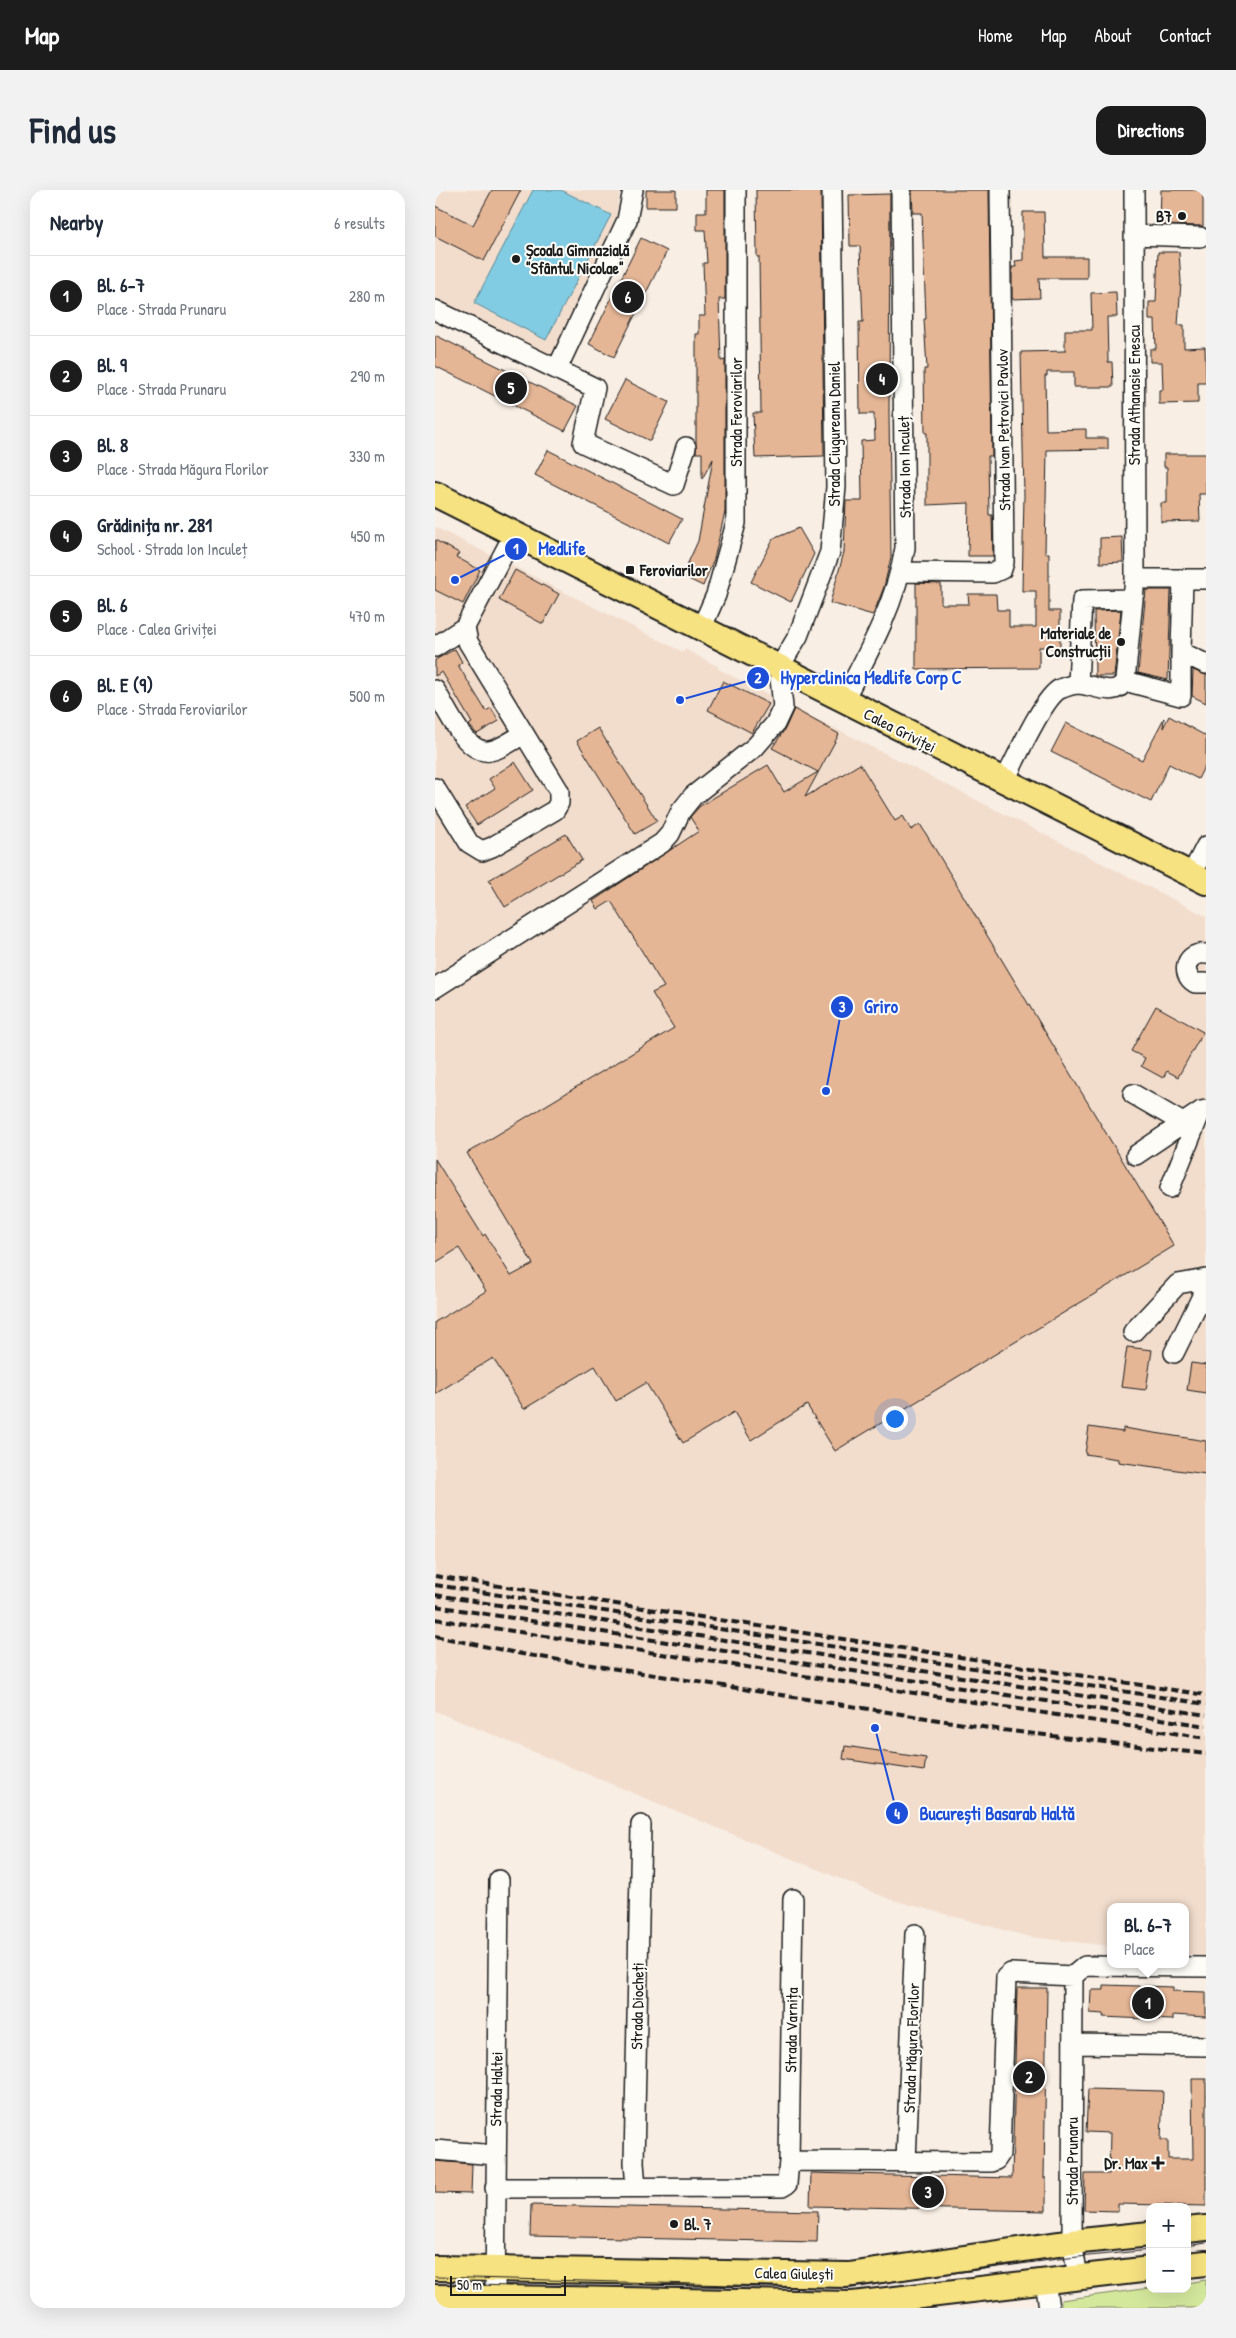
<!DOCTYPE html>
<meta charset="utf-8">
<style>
body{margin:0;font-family:"Patrick Hand",sans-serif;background:#f2f2f3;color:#1f2937}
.controls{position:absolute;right:15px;bottom:15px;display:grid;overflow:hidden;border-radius:10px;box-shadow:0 5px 20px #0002}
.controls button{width:45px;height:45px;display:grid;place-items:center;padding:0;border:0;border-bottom:1px solid #e0e1e3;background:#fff;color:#1f2937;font:25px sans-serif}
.scale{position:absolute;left:15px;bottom:12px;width:116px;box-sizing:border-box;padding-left:5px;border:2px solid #1c1c1c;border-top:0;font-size:14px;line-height:18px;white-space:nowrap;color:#1c1c1c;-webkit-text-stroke:4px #fdfcf7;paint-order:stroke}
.you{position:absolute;left:459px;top:1228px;width:18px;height:18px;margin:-12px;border:4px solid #fff;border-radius:50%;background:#1a73e8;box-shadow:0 0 0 8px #1a73e833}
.badge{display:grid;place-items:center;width:32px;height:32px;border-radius:50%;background:#1c1c1c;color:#fff;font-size:16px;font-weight:700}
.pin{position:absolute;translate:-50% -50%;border:2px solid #fff;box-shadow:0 1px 5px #0006}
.popup{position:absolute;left:672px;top:1713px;width:82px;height:65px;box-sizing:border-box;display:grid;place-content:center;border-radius:10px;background:#fff;filter:drop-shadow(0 1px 4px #0005);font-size:16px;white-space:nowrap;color:#747a83}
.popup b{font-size:19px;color:#1f2937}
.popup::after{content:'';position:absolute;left:50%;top:100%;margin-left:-10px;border:10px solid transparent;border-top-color:#fff}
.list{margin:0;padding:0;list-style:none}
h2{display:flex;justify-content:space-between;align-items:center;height:65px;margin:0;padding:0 20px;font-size:21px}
h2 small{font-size:16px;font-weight:400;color:#747a83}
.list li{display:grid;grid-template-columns:32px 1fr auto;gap:15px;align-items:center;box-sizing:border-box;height:80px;padding:0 20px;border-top:1px solid #e0e1e3}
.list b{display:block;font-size:19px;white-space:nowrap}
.list p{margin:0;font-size:16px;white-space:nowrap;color:#747a83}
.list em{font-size:16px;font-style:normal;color:#747a83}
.map{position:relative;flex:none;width:771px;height:2118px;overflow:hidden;border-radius:15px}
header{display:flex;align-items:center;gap:30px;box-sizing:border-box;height:70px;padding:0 25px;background:#1c1c1c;color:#fff}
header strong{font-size:24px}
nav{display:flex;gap:28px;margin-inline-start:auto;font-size:18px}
.intro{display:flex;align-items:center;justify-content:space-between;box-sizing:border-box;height:120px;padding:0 30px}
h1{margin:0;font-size:35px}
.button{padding:12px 22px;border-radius:15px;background:#1c1c1c;color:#fff;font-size:18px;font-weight:700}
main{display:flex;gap:30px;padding:0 30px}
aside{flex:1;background:#fff;border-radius:15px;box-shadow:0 5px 20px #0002}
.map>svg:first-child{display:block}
.built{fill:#f2ddcd}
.green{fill:#d4e89c;stroke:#78825c}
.water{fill:#82cce3;stroke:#598693}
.building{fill:#e5b696;stroke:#1c1c1c}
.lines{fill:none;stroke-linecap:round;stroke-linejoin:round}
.minor-casing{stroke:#1c1c1c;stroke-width:22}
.major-casing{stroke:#1c1c1c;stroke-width:28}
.minor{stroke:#fdfcf7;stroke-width:19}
.major{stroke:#f7e281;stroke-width:24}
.tram{stroke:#1c1c1c;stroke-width:1}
.rail{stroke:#1c1c1c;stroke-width:4;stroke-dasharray:8 4;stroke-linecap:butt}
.poi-dot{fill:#1c1c1c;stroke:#fdfcf7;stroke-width:2}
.labels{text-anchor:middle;stroke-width:4;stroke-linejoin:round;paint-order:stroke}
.poi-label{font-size:16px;font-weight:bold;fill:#1c1c1c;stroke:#fdfcf7;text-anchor:end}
.street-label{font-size:16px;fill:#1c1c1c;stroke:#fdfcf7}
.leader{fill:none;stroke:#1d4ed8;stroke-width:2}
.callout-dot{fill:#1d4ed8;stroke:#fdfcf7;stroke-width:2}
.mark-label{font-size:15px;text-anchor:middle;font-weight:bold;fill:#fff}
.callout-label{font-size:18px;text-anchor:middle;font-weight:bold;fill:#1d4ed8;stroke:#fdfcf7;stroke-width:4;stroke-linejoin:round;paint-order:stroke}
</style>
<header>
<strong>Map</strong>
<nav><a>Home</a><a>Map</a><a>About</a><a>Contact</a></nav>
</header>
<div class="intro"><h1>Find us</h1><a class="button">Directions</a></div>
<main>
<aside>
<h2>Nearby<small>6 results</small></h2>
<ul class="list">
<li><span class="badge">1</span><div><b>Bl. 6-7</b><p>Place · Strada Prunaru</p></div><em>280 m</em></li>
<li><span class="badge">2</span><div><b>Bl. 9</b><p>Place · Strada Prunaru</p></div><em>290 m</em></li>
<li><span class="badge">3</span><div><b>Bl. 8</b><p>Place · Strada Măgura Florilor</p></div><em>330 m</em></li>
<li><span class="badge">4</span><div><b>Grădinița nr. 281</b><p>School · Strada Ion Inculeț</p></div><em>450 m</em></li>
<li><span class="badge">5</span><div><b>Bl. 6</b><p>Place · Calea Griviței</p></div><em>470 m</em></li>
<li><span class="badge">6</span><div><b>Bl. E (9)</b><p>Place · Strada Feroviarilor</p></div><em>500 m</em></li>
</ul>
</aside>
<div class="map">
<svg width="771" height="2118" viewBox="0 0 771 2118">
<rect width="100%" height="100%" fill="#f8eee4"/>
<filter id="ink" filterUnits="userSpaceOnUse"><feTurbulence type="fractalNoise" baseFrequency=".02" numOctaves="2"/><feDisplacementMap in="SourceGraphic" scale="10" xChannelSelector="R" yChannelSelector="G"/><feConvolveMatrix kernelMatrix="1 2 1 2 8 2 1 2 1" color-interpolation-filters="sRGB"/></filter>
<g filter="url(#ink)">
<path class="built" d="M0,0h185l-4,27 -66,141 -115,-57z
M0,337l248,125 2,-3 34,18 -1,2 488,247v1040l-20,-2 -1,-47h-74l-1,39 -80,-9 -141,-38 -454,-188z"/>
<path class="green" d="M771,2090v28h-145v-8l89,-12 37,1v-6z"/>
<path class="water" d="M98,0h28l50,25 -65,125 -72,-37z"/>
<path class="building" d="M57,0h29l-37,71 -49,-25v-30l38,19z
M211,0h30v17h-30z
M271,0h19v109h-6l2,62 4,-1v152l-11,47 -11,27 -21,-10 16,-35 15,-82 -11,20v-26h-6v-119h3v-18h6l-2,-53h4l-2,-33h-8v-18h9z
M321,0h65l3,266 -69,2 -2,-45h8l-2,-156h-2z
M477,0h77l3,266h-4l1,59h3l1,41h-25l1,-53 -42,2v-72h-2l-1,-64h3l-3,-50h2l-4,-106h-9z
M726,0h42v36l-43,-1z
M455,4l-1,220 2,143 -7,30 -11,28 -43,-12 14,-51 2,-51h16l-1,-60 14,-1 -1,-26h-14l-1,-92h4l-3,-76h-10l-1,-51z
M588,22h21l1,45h42v21h-48l1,20 -28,1v-32h4l-1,-6 8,-1z
M206,48l26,13 -53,106 -25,-13z
M723,62h21l2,30 -3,43h6v23l21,-1 1,36h-8v20l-39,1v-14h4l-1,-28h-12v-13h6l-1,-29h-6v-18h7z
M681,102l1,25h-10l1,45h4l1,25h-39v-15h-27v4h-2l1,54 40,-1v9h22v11l-61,1 -2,103h4v58h11v36h-21v21l-123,1v-86l25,1v20h28l-1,-10h28l1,16h12v17h27v-36h-14l2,-95 -3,-144 44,-1v-21h27l-1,-37z
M0,145l143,71 -13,25 -130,-65z
M190,190l44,22 -19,39 -45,-22z
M113,260l134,69 -13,24 -134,-68z
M729,264h42v40h-7l1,27 -39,1v-19h6v-36h-3z
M364,338l15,26 -23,48 -40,-20 22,-43z
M687,347l1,25 -23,1v-25z
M0,350l24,13 -3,4 24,13 -17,34 -28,-14z
M80,380l44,24 -16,30 -44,-24z
M711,400h25l-3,90 -30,-7z
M686,420l-7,66h-19l-1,-65z
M20,459l7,13 -4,3 28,46 5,-3 8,13 -22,13 -8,-9 3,-2 -30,-51 -7,4v-16z
M758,480l13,5v28l-14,-7z
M288,491l46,23 -17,29 -44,-23z
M359,519l45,25 -34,63 55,-33 35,57 8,-5 8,14 9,-6 254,422 -339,205 -28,-46 -56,35 -17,-28 -51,31 -37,-60 -30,18 -21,-35 -71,43 -31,-51 -58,36v-72l51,-31 -27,-43 -24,15v-104l48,77 2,-2 26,42 22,-12 -66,-111 207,-125 -22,-35 12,-6 -53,-86 -13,8 -5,-8 106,-70 -9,-14 10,-11 68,-41 16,27 34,-20 -46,-24 13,-19z
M734,526l37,20v27l-8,16 -29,-15 -18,38 -100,-50 15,-29 76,37 22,-42 -1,10z
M163,538l59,93 -22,13 -58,-93z
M80,572l18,28 -56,35 -12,-18 30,-19 -6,-9z
M131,644l16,26 -77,47 -16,-27z
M721,816l47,26 -25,45 -11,-6 -4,7 -22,-12 4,-8 -14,-7z
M692,1157l25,3 -6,40 -25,-3z
M756,1173l15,2v28l-19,-3z
M654,1237l34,5v-4l83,13v33l-88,-12v-3l-33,-5z
M410,1556l81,12 -2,13 -81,-12z
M669,1795l69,2v4l33,1v25l-33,-2v5l-27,-1 -43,-2 1,-3 -14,-1 1,-23h13z
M582,1798h30l-3,190h2v33l-236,-5 1,-33 201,5z
M757,1889h14v127l-88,-2v7l-34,-1 1,-36h24l1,-41 -24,-1 2,-43 75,2 -2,49h7v19h25z
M0,1971l37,3 -1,30 -36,-1z
M96,2015l287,6 -1,31 -287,-6z"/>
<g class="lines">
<defs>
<path id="minor" d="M699,45l66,2
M0,120l160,78 -12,55 91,42 12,-38
M122,179l70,-149 6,-30
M466,382l92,1 9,-4 2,-7 -4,-372
M700,389h71
M748,389l-2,73 25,12
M266,439l15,-34 20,-72v-333
M0,457l30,-20
M690,491l56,15v-44
M643,494l4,-84 50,-1
M0,500c11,17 30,64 54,61 11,-1 25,-12 35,-17
M408,511c26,-49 53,-98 62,-153l-4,-358
M569,592c10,-19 39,-85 56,-93 5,-2 13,-5 19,-5 15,1 36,14 46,-3l10,-102 -1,-389
M0,598l34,55 13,8 10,-4 63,-37 4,-7v-12l-91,-149 -3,-15 49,-93
M756,685l15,-29
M771,764c-19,-3 -27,19 -11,29h11
M0,798l227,-145 8,-9 11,-23 12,-15 62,-49 20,-23 8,-17 -4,-39 19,-32 32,-84 6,-65 -4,-297
M698,904l50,29
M701,965l65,-44 5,-1
M735,998l31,-77
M698,1142l45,-48 28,-5
M739,1163l32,-65
M638,1786l-1,266 6,35
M638,1786l12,-10 121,1
M638,1854l133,2
M0,1960l60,5
M354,1971l4,-262
M471,1972l9,-228
M201,1997l-2,-24 7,-338
M60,1998l287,-1 5,-3 2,-23 202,1 5,-2 4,-6 6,-177 5,-4 62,3
M610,2091l4,27
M60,2108l4,-418"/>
<path id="major" d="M0,304l771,388
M752,2040l19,-2
M752,2075l19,-2
M0,2078l414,7 223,-33 78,-8
M0,2107l418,7 297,-35"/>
</defs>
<use href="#minor" class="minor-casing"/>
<use href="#major" class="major-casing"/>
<use href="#minor" class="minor"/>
<use href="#major" class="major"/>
<path class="tram" d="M752,2056l19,-3
M0,2087l408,11 215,-29 92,-9
M40,2095l37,1"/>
<path class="rail" d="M0,1386l771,119
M0,1395l771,119
M0,1405l771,120
M0,1416l771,120
M0,1429l771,119
M0,1446l87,18 480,76 204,24"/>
</g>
</g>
<g class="poi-dot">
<circle cx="747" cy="26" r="5"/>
<circle cx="81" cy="69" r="5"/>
<rect x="190" y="375" width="10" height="10" rx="2.5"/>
<circle cx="686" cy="452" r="5"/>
<path d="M720.5 1965.5h5v5h5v5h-5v5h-5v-5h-5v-5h5z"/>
<circle cx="239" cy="2034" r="5"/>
</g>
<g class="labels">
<g class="poi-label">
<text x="737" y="32">B7</text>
<text x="91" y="66" text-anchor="start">Școala Gimnazială<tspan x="91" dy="18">"Sfântul Nicolae"</tspan></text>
<text x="205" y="386" text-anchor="start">Feroviarilor</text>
<text x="676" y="449">Materiale de<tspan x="676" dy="18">Construcții</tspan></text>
<text x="713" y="1979">Dr. Max</text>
<text x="249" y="2040" text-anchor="start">Bl. 7</text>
</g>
<g class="street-label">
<text transform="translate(699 205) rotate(-90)" y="6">Strada Athanasie Enescu</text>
<text transform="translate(301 222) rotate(-90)" y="6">Strada Feroviarilor</text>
<text transform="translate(568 240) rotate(-91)" y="6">Strada Ivan Petrovici Pavlov</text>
<text transform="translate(399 244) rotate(-90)" y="6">Strada Ciugureanu Daniel</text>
<text transform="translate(469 277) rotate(-91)" y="6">Strada Ion Inculeț</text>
<text transform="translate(465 540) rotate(27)" y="6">Calea Griviței</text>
<text transform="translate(202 1816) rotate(-89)" y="6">Strada Diocheți</text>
<text transform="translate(356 1840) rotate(-89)" y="6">Strada Varnița</text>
<text transform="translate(476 1858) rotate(-88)" y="6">Strada Măgura Florilor</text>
<text transform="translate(61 1899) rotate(-89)" y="6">Strada Haltei</text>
<text transform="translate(637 1971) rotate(-90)" y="6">Strada Prunaru</text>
<text transform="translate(359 2083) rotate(1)" y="6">Calea Giulești</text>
</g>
</g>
<path class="leader" d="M20 390L81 359M245 510L323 488M391 901L407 817M440 1538L462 1623"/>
<g class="callout-dot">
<circle cx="20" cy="390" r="5"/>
<circle cx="245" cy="510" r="5"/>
<circle cx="391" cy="901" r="5"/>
<circle cx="440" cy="1538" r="5"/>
<circle cx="81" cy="359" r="12"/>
<circle cx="323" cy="488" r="12"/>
<circle cx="407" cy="817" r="12"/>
<circle cx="462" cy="1623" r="12"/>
</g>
<g class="mark-label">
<text x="81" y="364">1</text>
<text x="323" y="493">2</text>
<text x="407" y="822">3</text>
<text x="462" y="1629">4</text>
</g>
<g class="callout-label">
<text x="127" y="365">Medlife</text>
<text x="436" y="494">Hyperclinica Medlife Corp C</text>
<text x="446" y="823">Griro</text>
<text x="562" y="1630">București Basarab Haltă</text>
</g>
</svg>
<div class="controls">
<button>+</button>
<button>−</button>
</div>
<div class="scale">50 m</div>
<div class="you"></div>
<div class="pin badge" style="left:713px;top:1813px">1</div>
<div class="popup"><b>Bl. 6-7</b>Place</div>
<div class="pin badge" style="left:594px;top:1887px">2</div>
<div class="pin badge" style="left:493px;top:2002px">3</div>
<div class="pin badge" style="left:447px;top:189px">4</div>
<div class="pin badge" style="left:76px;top:198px">5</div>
<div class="pin badge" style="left:193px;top:107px">6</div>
</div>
</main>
